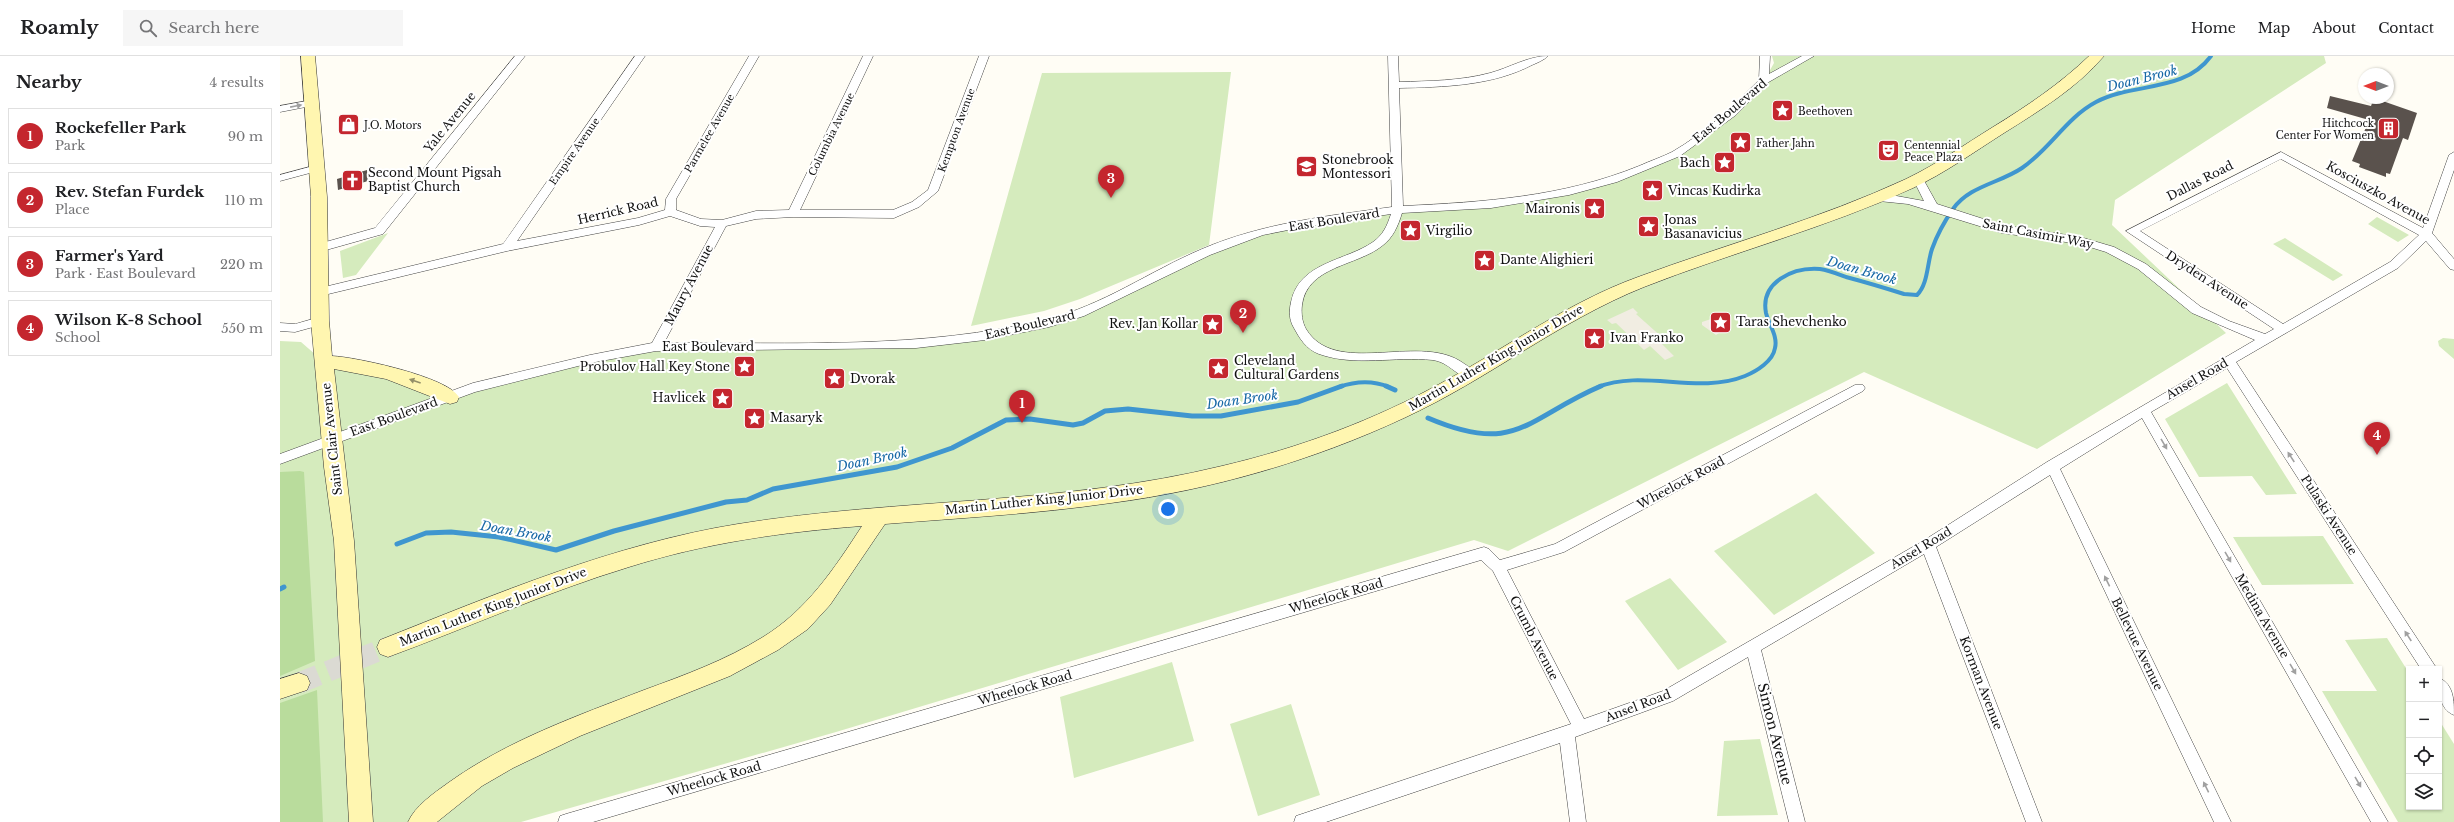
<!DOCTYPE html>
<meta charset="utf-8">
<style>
body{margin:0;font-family:"Libre Baskerville",serif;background:#f6f6f6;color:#202124}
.controls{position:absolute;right:12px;bottom:12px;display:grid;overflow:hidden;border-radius:0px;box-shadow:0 1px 3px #0004}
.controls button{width:36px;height:36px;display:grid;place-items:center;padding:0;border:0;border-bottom:1px solid #e0e0e0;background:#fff;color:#202124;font:20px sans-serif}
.compass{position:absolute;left:2078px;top:12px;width:36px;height:36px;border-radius:50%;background:#fff;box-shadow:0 1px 3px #0004;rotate:270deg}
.you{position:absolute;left:888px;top:453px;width:14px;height:14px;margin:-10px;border:3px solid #fff;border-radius:50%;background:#1a73e8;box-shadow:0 0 0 6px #1a73e833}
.badge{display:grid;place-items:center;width:26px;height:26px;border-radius:50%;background:#c4262e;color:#fff;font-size:13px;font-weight:700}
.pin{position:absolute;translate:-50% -33px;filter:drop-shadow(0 1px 2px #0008)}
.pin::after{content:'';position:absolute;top:21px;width:14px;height:12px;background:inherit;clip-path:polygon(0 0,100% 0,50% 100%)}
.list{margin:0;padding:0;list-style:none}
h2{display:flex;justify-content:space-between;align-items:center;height:52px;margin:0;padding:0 16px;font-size:17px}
h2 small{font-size:13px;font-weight:400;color:#757577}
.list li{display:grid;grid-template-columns:26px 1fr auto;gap:12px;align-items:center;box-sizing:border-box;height:56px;margin:0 8px 8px;padding:0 8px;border:1px solid #e0e0e0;border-radius:0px}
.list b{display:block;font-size:15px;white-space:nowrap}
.list p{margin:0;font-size:13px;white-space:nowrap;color:#757577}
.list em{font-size:13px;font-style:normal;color:#757577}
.icon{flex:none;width:22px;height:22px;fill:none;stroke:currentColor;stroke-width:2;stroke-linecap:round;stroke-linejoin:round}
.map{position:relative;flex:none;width:2174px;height:766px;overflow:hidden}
header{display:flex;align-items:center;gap:24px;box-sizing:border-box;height:56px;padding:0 20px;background:#fff;border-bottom:1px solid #e0e0e0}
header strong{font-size:19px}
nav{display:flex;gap:22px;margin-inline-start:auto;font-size:14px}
.search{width:280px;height:36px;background:#f6f6f6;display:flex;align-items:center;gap:10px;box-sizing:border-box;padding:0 14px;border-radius:0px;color:#757577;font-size:15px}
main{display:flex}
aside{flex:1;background:#fff}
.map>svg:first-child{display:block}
.green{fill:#d5ebbd}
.forest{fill:#b9dc9c}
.plaza{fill:#f1ede2}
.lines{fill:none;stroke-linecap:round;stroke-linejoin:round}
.stream-far1{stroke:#3f96cf;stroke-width:4}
.stream{stroke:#3f96cf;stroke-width:5}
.building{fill:#5a524d}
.secondary-tunnel{stroke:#dbdad3;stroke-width:21;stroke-dasharray:21 10;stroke-linecap:butt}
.minor-casing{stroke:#444;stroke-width:1}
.secondary-casing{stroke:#333;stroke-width:1}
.minor{fill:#fff;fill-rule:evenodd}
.secondary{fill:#fff6b0;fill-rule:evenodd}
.oneway{fill:#a0a0a0}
.oneway2{fill:#948f68}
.labels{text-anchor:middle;stroke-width:4;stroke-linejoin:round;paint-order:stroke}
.far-poi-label{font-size:10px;fill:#111;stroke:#fff;text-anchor:start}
.far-street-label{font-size:10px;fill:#111;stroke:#fff}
.street-label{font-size:12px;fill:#111;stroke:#fff}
.poi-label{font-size:12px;fill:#111;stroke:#fff;text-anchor:start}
.water-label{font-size:13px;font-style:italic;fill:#1768a6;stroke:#fff}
.near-street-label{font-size:14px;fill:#111;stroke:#fff}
</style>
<header>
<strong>Roamly</strong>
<div class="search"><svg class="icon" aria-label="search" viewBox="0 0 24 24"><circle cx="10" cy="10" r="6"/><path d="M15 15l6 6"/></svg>Search here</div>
<nav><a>Home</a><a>Map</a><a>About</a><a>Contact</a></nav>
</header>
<main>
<aside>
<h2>Nearby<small>4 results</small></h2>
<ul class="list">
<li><span class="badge">1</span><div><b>Rockefeller Park</b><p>Park</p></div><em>90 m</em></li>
<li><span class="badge">2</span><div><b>Rev. Stefan Furdek</b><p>Place</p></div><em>110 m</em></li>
<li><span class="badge">3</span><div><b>Farmer's Yard</b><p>Park · East Boulevard</p></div><em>220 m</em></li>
<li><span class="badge">4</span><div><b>Wilson K-8 School</b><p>School</p></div><em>550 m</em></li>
</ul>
</aside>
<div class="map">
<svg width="2174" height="766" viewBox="0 0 2174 766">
<rect width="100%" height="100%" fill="#fffdf5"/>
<path class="green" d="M1492,0h552l2,7 -211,137 -3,25 114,108 -189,116 -173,-77 -356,179 -34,-11 -638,192 -315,90h-241v-481l21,1 23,20 126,35 140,-38 105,-12 221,-3 133,-22 130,-57 110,-39 28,-5 206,-20 90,-21 80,-38 71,-61 10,-18z
M951,16l-22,173 -129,54 -36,12 -73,15 71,-253z
M2097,161l32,18 -11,7 -30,-18z
M108,177l-32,42 -13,3 -3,-27z
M2005,182l58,37 -10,6 -60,-37z
M2163,282l11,1v20l-15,-13 -1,-5z
M1947,327l70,111 -31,1 -14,-19 -53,1 -34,-58z
M1536,437l59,60 -101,62 -60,-64z
M2043,480l31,48 -92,1 -29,-48z
M1390,522l57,64 -49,28 -53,-69z
M2107,582l22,35v134h30v-87l15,24v78h-56l-76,-131h55l-32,-51z
M892,606l22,79 -120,37 -14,-81z
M1011,648l29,91 -62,21 -28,-92z
M1480,683l18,76 -61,1 7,-75z"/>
<path class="forest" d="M20,415l4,1 11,189 -35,15v-204z
M37,634l6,132h-43v-119z"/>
<path class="plaza" d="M1353,252l5,5 -2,1 28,25 -4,3 14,14 -9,4 -15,-14 -6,4 -28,-27 -4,1 -5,-4z
M1437,261l11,10 -12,8 -14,-10v-3z"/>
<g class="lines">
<path class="stream-far1" d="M1059,331c17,-6 33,-7 50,0
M1318,331c45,-18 100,8 147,-11 12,-5 28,-15 30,-28 3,-12 -6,-23 -9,-35 -6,-31 27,-46 54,-44 8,1 18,5 26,8 19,5 39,11 58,17l13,1c11,-11 10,-31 15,-46 5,-14 12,-27 21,-40 16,-23 47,-26 69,-41 28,-19 44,-50 74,-66 38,-20 88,-9 115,-46"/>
<path class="stream" d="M1106,330l9,4
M1148,362c89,38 98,0 173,-32
M117,488l29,-11 25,-1 48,5 57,13 58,-19 112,-29 21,-2 26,-11 124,-22 55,-19 54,-28 24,-1 43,6 10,-2 22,-12 23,-2 64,7h29l77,-14 44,-16
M0,533l4,-2"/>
</g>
<path class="building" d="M2050,40l41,10 3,-8 43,15 -9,27 -5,-2 -13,36 -4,-1v4l-27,-10 1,-3 -8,-3 17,-41 -42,-12z
M87,114l1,11 -30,9 -1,-11z"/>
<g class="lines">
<path class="secondary-tunnel" d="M19,627l89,-36"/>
<defs>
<path id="minor" d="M235,0h10l-142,178 -64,18 -4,-1 -2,-3 2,-3 60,-17z
M355,0h10l-128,185 121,-23 27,-8 1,-11 83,-143h10l-83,143v11l25,9 21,1 34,-9 33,-1 74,-154h10l-73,154h93l19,-8 16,-12 51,-134h10l-51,135 -19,16 -25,11 -101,-1 -37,2 -30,7 -62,117c128,-1 259,7 383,-24 55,-13 103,-48 155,-70 61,-26 125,-33 190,-42l-4,-151h10l1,26c30,-1 61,-1 91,-9 19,-5 38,-17 58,-17 -4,4 -11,7 -16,9 -40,21 -89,22 -133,23l4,118c81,-4 160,-9 236,-40 11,-5 23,-9 33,-14 33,-19 61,-46 87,-72l1,-24h10l-1,18 33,-18h12l-47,27 -31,32 -56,41 -63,26 -48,13 -78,13 -89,5c-4,13 -9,25 -20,33 -25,20 -75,20 -80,59 -1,8 0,17 4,24 29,48 110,5 154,32 6,4 13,8 16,14l-6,5c-14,-5 -22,-18 -37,-20 -39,-4 -77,7 -114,-6 -13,-5 -19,-15 -25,-26 -5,-8 -5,-17 -3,-26 8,-40 55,-41 82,-60 10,-7 14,-16 18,-28l-88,13 -40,8 -53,20 -126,61 -35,11 -64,13 -69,8 -260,3 -66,12 -115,29 -195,72v-10l193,-71 117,-28 62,-12 63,-116 -15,-1 -30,-10 -31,9 -132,26 -187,45 -6,-4 6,-4 183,-44z
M32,44l4,1v4l-36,7v-6z
M2001,96l142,76 26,-73 5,-3v18l-22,63 22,26v11l-4,-1 -24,-28 -28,27 -162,94 201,307h-16l-194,-301 -76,44 237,410h-17l-229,-404 -82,51 171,353h-17l-164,-347 -114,72 106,275h-16l-102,-268 -163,96 44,172h-16l-41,-165 -75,44 -98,36 11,85h-16l-10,-79 -234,79h-32l2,-6 6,-2 269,-90 -78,-153 -12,-11 -888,262h-35l2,-6 6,-2 918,-267 5,2 11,11 55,-16 300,-159h8l2,3 -2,3 -299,161 -57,18 77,149 79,-28 260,-150 124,-79 208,-122 -63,-27 -54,-44 -32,-17 -26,-8 -78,-11 -94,-29 -39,-4v-4l22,-1 33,6 -11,-22 1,-2h8l15,27 65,21 78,12 34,10 32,17 55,43 28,14 36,13 9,-5 -148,-98zM2001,103l138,76 -29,27 -107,62 -143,-93z
M37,109l5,3 -1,2 -41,11v-6z
M40,261l4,1 2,3 -2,3 -29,8 -15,-1v-8l15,1z
M2159,622c15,6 15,23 15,37 -15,-6 -15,-23 -15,-37z"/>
<path id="secondary" d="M21,0h14l12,141 2,124 3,35c24,1 116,21 127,41l-2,5 -7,2 -64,-25 -52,-10 20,172 19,281h-24l-15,-281 -10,-74 -13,-146v-124z
M1809,0h15c-27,32 -65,55 -100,77 -30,19 -59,40 -91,55 -87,40 -180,64 -269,99 -85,34 -157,93 -240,131 -92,43 -193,72 -293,85 -75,11 -151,15 -226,21l-55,81 -22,24 -30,21 -48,26 -150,60 -67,32 -31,18 -45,36h-29c7,-16 26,-29 40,-39 60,-43 129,-67 196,-93 41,-15 82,-30 119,-53 44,-27 71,-68 99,-111 -79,6 -157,17 -233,41 -82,25 -160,60 -241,90l-8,-3 -3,-7 3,-7c116,-46 234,-96 358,-116 161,-26 325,-19 484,-58 77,-18 153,-46 223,-85 64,-35 124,-79 193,-104 89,-33 182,-58 268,-98 31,-15 58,-34 87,-52 34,-21 67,-43 96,-71z
M19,617l8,3 3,7 -3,7 -27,9v-20z"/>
</defs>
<use href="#minor" class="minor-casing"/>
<use href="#secondary" class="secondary-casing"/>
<use href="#minor" class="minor"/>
<use href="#secondary" class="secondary"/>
</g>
<defs><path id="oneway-solid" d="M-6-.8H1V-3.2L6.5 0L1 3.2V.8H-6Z"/></defs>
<g class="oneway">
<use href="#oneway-solid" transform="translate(16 50) rotate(-11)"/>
<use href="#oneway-solid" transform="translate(1884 388) rotate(60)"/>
<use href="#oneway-solid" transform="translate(2011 401) rotate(-123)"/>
<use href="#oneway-solid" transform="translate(1948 501) rotate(60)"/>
<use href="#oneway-solid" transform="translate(1827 525) rotate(-116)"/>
<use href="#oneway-solid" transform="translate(2128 580) rotate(-123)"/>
<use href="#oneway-solid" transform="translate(2013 613) rotate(60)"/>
<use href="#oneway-solid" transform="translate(2078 726) rotate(60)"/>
<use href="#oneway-solid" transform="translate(1926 731) rotate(-116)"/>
</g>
<use class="oneway2" href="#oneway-solid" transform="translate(135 325) rotate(-161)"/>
<defs>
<symbol id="sight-square" viewBox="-11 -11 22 22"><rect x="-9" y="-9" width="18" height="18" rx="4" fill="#c4262e" stroke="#fff"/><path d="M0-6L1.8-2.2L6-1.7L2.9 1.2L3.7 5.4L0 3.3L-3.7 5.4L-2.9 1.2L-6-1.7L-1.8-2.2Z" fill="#fff"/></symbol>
<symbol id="shop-square" viewBox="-11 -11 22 22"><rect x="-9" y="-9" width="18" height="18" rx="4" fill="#c4262e" stroke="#fff"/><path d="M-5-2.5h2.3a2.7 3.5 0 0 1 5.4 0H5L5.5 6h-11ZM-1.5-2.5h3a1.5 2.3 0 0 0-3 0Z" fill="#fff"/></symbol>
<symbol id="building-square" viewBox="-11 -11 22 22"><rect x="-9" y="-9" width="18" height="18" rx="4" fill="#c4262e" stroke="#fff"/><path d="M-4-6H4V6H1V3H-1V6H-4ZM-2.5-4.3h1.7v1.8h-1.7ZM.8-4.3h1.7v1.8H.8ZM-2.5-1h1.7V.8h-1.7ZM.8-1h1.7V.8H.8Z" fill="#fff"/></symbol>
<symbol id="theatre-square" viewBox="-11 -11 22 22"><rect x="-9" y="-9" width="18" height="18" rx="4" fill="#c4262e" stroke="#fff"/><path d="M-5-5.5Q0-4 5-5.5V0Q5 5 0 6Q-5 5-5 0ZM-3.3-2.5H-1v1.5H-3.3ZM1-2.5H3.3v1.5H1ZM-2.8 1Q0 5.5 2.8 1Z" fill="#fff"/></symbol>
<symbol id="school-square" viewBox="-11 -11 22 22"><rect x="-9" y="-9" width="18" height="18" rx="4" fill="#c4262e" stroke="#fff"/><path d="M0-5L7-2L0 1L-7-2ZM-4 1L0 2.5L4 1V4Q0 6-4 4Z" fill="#fff"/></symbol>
<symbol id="church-square" viewBox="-11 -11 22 22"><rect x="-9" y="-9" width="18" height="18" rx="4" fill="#c4262e" stroke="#fff"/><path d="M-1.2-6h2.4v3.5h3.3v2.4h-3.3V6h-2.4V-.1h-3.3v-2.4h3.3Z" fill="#fff"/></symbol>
</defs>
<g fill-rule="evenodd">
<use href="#sight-square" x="1490" y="42" width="25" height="25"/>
<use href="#shop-square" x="56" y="56" width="25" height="25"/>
<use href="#building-square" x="2096" y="60" width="25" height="25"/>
<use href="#sight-square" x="1448" y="74" width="25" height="25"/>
<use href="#theatre-square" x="1596" y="82" width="25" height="25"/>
<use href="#sight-square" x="1432" y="94" width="25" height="25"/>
<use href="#school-square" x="1014" y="98" width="25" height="25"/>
<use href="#church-square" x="60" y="112" width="25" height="25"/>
<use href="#sight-square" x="1360" y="122" width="25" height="25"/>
<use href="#sight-square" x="1302" y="140" width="25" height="25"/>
<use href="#sight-square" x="1356" y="158" width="25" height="25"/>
<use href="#sight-square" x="1118" y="162" width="25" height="25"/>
<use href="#sight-square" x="1192" y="192" width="25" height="25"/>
<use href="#sight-square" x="1428" y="254" width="25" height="25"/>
<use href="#sight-square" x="920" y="256" width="25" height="25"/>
<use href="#sight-square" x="1302" y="270" width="25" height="25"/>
<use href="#sight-square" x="452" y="298" width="25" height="25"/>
<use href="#sight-square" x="926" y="300" width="25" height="25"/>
<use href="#sight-square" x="542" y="310" width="25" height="25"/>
<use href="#sight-square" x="430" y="330" width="25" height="25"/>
<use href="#sight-square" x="462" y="350" width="25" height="25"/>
</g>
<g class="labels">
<g class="far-poi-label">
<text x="1518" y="59">Beethoven</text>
<text x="2094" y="71" text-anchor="end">Hitchcock<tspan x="2094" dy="12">Center For Women</tspan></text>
<text x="84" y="73">J.O. Motors</text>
<text x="1476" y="91">Father Jahn</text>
<text x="1624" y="93">Centennial<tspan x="1624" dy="12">Peace Plaza</tspan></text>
</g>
<g class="far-street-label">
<text transform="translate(676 74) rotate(-70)" y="4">Kempton Avenue</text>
<text transform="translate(429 77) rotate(-60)" y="4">Parmelee Avenue</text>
<text transform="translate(551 78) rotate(-64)" y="4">Columbia Avenue</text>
<text transform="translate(294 95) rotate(-55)" y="4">Empire Avenue</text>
</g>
<g class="street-label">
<text transform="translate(1450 55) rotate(-40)" y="4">East Boulevard</text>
<text transform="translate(170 66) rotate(-51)" y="4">Yale Avenue</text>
<text transform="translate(1920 125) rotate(-27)" y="4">Dallas Road</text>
<text transform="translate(2098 137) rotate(29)" y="4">Kosciuszko Avenue</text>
<text transform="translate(338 155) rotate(-13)" y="4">Herrick Road</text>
<text transform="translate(1054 164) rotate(-9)" y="4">East Boulevard</text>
<text transform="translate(1758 178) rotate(11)" y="4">Saint Casimir Way</text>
<text transform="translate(1927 224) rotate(33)" y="4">Dryden Avenue</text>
<text transform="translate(409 229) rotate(-62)" y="4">Maury Avenue</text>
<text transform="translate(750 269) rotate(-13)" y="4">East Boulevard</text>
<text x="428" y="295">East Boulevard</text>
<text transform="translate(1216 302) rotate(-30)" y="4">Martin Luther King Junior Drive</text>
<text transform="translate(1917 323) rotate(-30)" y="4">Ansel Road</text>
<text transform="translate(114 361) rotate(-20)" y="4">East Boulevard</text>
<text transform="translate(52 383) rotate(-96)" y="4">Saint Clair Avenue</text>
<text transform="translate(1401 427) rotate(-28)" y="4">Wheelock Road</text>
<text transform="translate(764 444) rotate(-6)" y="4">Martin Luther King Junior Drive</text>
<text transform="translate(2049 459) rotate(57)" y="4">Pulaski Avenue</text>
<text transform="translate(1641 492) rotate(-31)" y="4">Ansel Road</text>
<text transform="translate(1056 540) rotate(-16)" y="4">Wheelock Road</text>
<text transform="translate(213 551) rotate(-21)" y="4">Martin Luther King Junior Drive</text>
<text transform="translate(1982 560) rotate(60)" y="4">Medina Avenue</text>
<text transform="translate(1254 582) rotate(63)" y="4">Crumb Avenue</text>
<text transform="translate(1857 588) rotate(64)" y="4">Bellevue Avenue</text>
<text transform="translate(1701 627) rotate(69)" y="4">Korman Avenue</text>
<text transform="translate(745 632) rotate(-16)" y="4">Wheelock Road</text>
<text transform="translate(1358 650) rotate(-21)" y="4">Ansel Road</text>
<text transform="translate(434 723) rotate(-16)" y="4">Wheelock Road</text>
</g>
<g class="poi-label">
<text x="1042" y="108">Stonebrook<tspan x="1042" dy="14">Montessori</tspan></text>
<text x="1430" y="111" text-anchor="end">Bach</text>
<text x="88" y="121">Second Mount Pigsah<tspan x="88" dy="14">Baptist Church</tspan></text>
<text x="1388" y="139">Vincas Kudirka</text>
<text x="1300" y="157" text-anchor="end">Maironis</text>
<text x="1384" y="168">Jonas<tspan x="1384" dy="14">Basanavicius</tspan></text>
<text x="1146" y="179">Virgilio</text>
<text x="1220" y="208">Dante Alighieri</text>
<text x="1456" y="270">Taras Shevchenko</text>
<text x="918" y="272" text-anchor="end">Rev. Jan Kollar</text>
<text x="1330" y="286">Ivan Franko</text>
<text x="954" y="309">Cleveland<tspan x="954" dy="14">Cultural Gardens</tspan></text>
<text x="450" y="315" text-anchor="end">Probulov Hall Key Stone</text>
<text x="570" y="327">Dvorak</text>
<text x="426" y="346" text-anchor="end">Havlicek</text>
<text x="490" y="366">Masaryk</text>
</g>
<g class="water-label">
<text transform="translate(1862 22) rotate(-14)" y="5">Doan Brook</text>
<text transform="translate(1582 214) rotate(16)" y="5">Doan Brook</text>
<text transform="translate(962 343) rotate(-8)" y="5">Doan Brook</text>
<text transform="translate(592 403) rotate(-12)" y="5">Doan Brook</text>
<text transform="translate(236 475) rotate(10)" y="5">Doan Brook</text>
</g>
<g class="near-street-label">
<text transform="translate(1495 678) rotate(76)" y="5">Simon Avenue</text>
</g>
</g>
</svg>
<div class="controls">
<button>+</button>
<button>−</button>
<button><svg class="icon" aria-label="locate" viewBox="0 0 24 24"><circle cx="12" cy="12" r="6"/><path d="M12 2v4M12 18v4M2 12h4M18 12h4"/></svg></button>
<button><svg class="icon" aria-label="layers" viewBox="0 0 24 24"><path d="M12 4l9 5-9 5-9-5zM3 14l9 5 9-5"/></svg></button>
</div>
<svg class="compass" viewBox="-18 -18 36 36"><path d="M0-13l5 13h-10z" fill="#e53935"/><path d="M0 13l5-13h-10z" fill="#757577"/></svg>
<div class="you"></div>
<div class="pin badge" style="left:742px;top:367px">1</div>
<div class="pin badge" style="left:963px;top:277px">2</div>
<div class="pin badge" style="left:831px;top:142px">3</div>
<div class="pin badge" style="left:2097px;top:399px">4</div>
</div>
</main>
